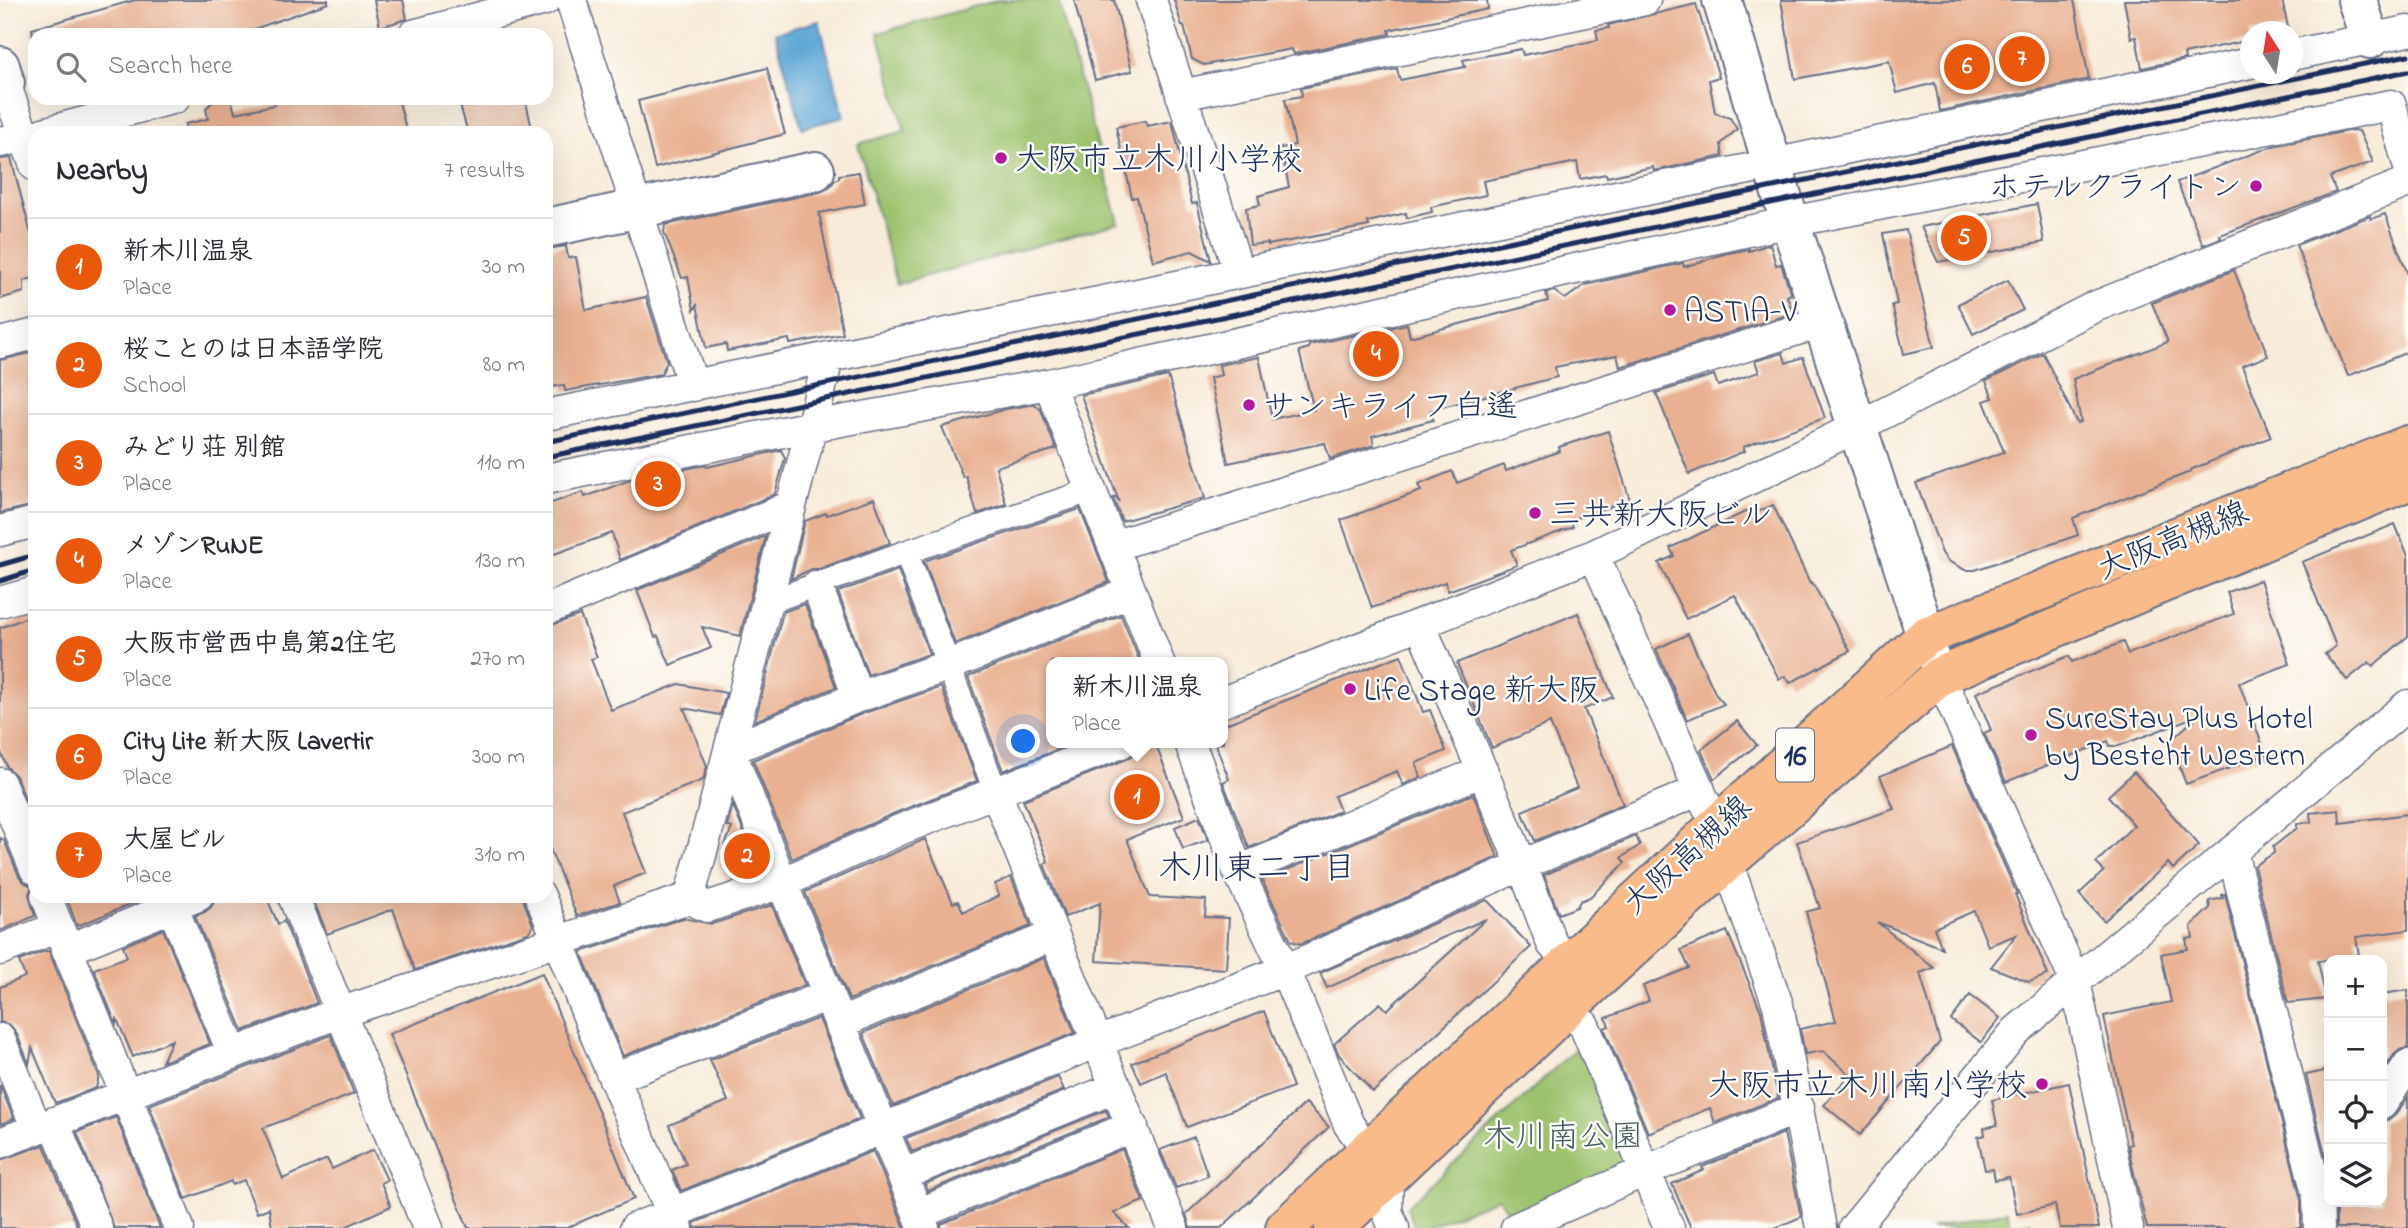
<!DOCTYPE html>
<meta charset="utf-8">
<style>
body{margin:0;font-family:"Indie Flower","Klee One",sans-serif;background:#f2f2f3;color:#2b2b33}
.controls{position:absolute;right:21px;bottom:21px;display:grid;overflow:hidden;border-radius:14px;box-shadow:0 7px 28px #0002}
.controls button{width:63px;height:63px;display:grid;place-items:center;padding:0;border:0;border-bottom:2px solid #e1e1e2;background:#fff;color:#2b2b33;font:35px sans-serif}
.compass{position:absolute;left:2240px;top:21px;width:63px;height:63px;border-radius:50%;background:#fff;box-shadow:0 7px 28px #0002;rotate:348deg}
.you{position:absolute;left:1024px;top:742px;width:24px;height:24px;margin:-18px;border:5px solid #fff;border-radius:50%;background:#1a73e8;box-shadow:0 0 0 10px #1a73e833}
.badge{display:grid;place-items:center;width:46px;height:46px;border-radius:50%;background:#ea580c;color:#fff;font-size:23px;font-weight:700}
.pin{position:absolute;translate:-50% -50%;border:4px solid #fff;box-shadow:0 2px 7px #0006}
.popup{position:absolute;left:1046px;top:657px;width:182px;height:91px;box-sizing:border-box;display:grid;place-content:center;border-radius:14px;background:#fff;filter:drop-shadow(0 2px 5px #0005);font-size:23px;white-space:nowrap;color:#7c7c81}
.popup b{font-size:26px;color:#2b2b33}
.popup::after{content:'';position:absolute;left:50%;top:100%;margin-left:-14px;border:14px solid transparent;border-top-color:#fff}
.list{margin:0;padding:0;list-style:none}
h2{display:flex;justify-content:space-between;align-items:center;height:91px;margin:0;padding:0 28px;font-size:30px}
h2 small{font-size:23px;font-weight:400;color:#7c7c81}
.list li{display:grid;grid-template-columns:46px 1fr auto;gap:21px;align-items:center;box-sizing:border-box;height:98px;padding:0 28px;border-top:2px solid #e1e1e2}
.list b{display:block;font-size:26px;white-space:nowrap}
.list p{margin:0;font-size:23px;white-space:nowrap;color:#7c7c81}
.list em{font-size:23px;font-style:normal;color:#7c7c81}
.icon{flex:none;width:38px;height:38px;fill:none;stroke:currentColor;stroke-width:2;stroke-linecap:round;stroke-linejoin:round}
.map{position:relative;flex:none;width:2408px;height:1228px;overflow:hidden}
.search{position:absolute;background:#fff;box-shadow:0 7px 28px #0002;left:28px;top:28px;width:525px;height:77px;display:flex;align-items:center;gap:18px;box-sizing:border-box;padding:0 24px;border-radius:21px;color:#7c7c81;font-size:26px}
.panel{position:absolute;background:#fff;box-shadow:0 7px 28px #0002;left:28px;top:126px;width:525px;height:777px;border-radius:21px}
.map>svg:first-child{display:block}
.green{fill:#9cc26d;stroke:#5c7866;stroke-width:2}
.water{fill:#5ea8d6;stroke:#3c6c9a;stroke-width:2}
.building{fill:#e9b192}
.lines{fill:none;stroke-linecap:round;stroke-linejoin:round}
.pedestrian-casing{stroke:#687189;stroke-width:26}
.minor-casing{stroke:#687189;stroke-width:33}
.tertiary-casing{stroke:#687189;stroke-width:42}
.primary-casing{stroke:#687189;stroke-width:42}
.pedestrian{stroke:#fff;stroke-width:23}
.minor{stroke:#fff;stroke-width:30}
.tertiary{stroke:#fff;stroke-width:38}
.primary{stroke:#fabb8b;stroke-width:38}
.rail{stroke:#1b2f5e;stroke-width:5}
.poi-dot{fill:#b5179e;stroke:#fdfcf7;stroke-width:2.5}
.labels{text-anchor:middle;stroke-width:5;stroke-linejoin:round;paint-order:stroke}
.shield{fill:#fdfcf7;stroke:#5f6c8c;stroke-width:2}
.shield-label{font-size:30px;font-weight:bold;fill:#1b2f5e}
.poi-label{font-size:32px;fill:#1b2f5e;stroke:#fdfcf7;text-anchor:start}
.street-label{font-size:32px;fill:#1b2f5e;stroke:#fdfcf7}
.park-label{font-size:32px;fill:#425b62;stroke:#fdfcf7}
.neighbourhood-label{font-size:33px;fill:#1b2f5e;stroke:#fdfcf7}
</style>
<div class="map">
<svg width="2408" height="1228" viewBox="0 0 2408 1228">
<rect width="100%" height="100%" fill="#fdfcf7"/>
<filter id="ink" filterUnits="userSpaceOnUse"><feTurbulence type="fractalNoise" baseFrequency=".0143" numOctaves="2"/><feDisplacementMap in="SourceGraphic" scale="14" xChannelSelector="R" yChannelSelector="G"/><feConvolveMatrix kernelMatrix="1 2 1 2 8 2 1 2 1" color-interpolation-filters="sRGB"/></filter>
<filter id="wash" filterUnits="userSpaceOnUse"><feTurbulence type="fractalNoise" baseFrequency=".00686" numOctaves="4" result="noise"/><feDisplacementMap in="SourceGraphic" scale="28" xChannelSelector="R" yChannelSelector="G"/><feGaussianBlur stdDeviation="1.57" result="paint"/><feColorMatrix in="noise" values="0 0 0 0 0 0 0 0 0 0 0 0 0 0 0 0 0 1.4 0 .05"/><feComposite in="paint" operator="in"/></filter>
<g filter="url(#wash)">
<rect width="100%" height="100%" fill="#f8ebd9"/>
<path class="green" d="M999,0h59l61,223 -222,61 -39,-140 47,-13 -27,-98z
M1584,1041l52,123 -126,53 -11,-19 -75,30h-9l-8,-21z
M2007,1211l4,15 19,-4 2,6h-101z"/>
<path class="water" d="M819,21l25,96 -42,11 -27,-95z"/>
<g id="blocks">
<path class="building" d="M135,0h193v3l-91,32h-204l-1,-6z
M374,0h29l4,19 -27,8z
M1074,0h40l18,71 -37,9z
M1174,0h313l1,9 -99,21 1,4 -96,20 -2,-5 -88,16 -12,-6 -8,-33h-2z
M1781,0h293l15,79 -149,32 -5,-28 -38,10 -8,-32 -94,18z
M2124,0h158l6,27 -20,5h-18v8l-66,14 1,5 -43,9 -6,-31 -5,1z
M1696,4l23,73 -10,3 6,33 15,5 7,11 -16,15 2,12 -69,15 -1,-4 -46,10 -1,-3 -26,5 -3,-17 -94,19 3,14 -55,12 1,5 -25,6 -1,-5 -38,9 1,4 -101,19v-2l-18,2 -4,-37 14,-3 -2,-9 31,-9 -8,-39 14,-3 -10,-46 17,-3 -1,-8 96,-19 3,11 65,-13 -2,-7 58,-11 2,6 75,-15 -2,-10 13,-2 -1,-3z
M767,68l18,66 -130,34 -17,-67z
M273,98h125l9,35h-221l-1,-9 23,-5 -2,-11 8,-7 8,-2 10,3 3,11 40,-8z
M458,98h67l8,35h-65z
M1145,121l2,5 25,-5 20,83 5,-1 14,58 -19,-10 -39,10 -16,-64 -5,1 -16,-71z
M2353,130l6,1 14,31 -43,15 6,15 -116,43 1,3 -18,7 -26,-63 96,-36z
M11,158l21,80 3,-1v40l-11,4v11l-24,7v-140z
M859,172l6,32 -46,9 24,121 -53,10 -1,-5 -62,12 -1,-7 -20,4 -9,-43 -3,5 -6,-33 -6,1 -18,-46 1,-7 155,-33 9,-4 6,-8 4,-2v-3z
M2037,204l7,38 -62,12 -44,8 -17,-35z
M2385,214l23,61v77l-60,24 -52,-131 74,-29 1,3z
M1906,230l28,117 -30,7 -12,-49 5,-1 -14,-70z
M1770,244l6,21 5,-1 10,30 -4,2 6,17 -173,54 -3,-12 -62,12 2,10 -126,33 2,10 -61,16 2,9 -44,14 -5,-16 -97,20 -18,-85 11,-3 -2,-10 40,-8 13,62 42,-9 -15,-59 10,-3v-3l98,-21 3,13 138,-36 -2,-8 8,-2 11,8 20,-14 98,-22 1,4 40,-13 25,-5v2z
M566,246l2,12 8,-1 10,53 60,-13 21,65 -6,12 -96,17 -1,-6 -13,2 -5,-22v-40l4,-1 -4,-23v-52z
M2234,270l34,86 -26,10 29,71 -81,33v2l-117,46 5,17 -103,35h-10l-17,-9 -6,-8 -26,-70 88,-31 -20,-51 9,-3 -7,-17 57,-28 34,70 4,-1 -8,-43 95,-37 -16,-39z
M2008,280l15,30 -50,24 -15,-30z
M35,352v153l-35,8v-153z
M1783,353l3,10 17,-6 22,61 -82,29 2,4 -56,23 -33,-81 58,-18 4,11 41,-14 -4,-11z
M1168,376l37,122 -83,23 -9,-23 2,-1 4,5 -38,-107z
M1035,404l6,6 15,39 -60,18 10,37 -29,10 -11,-38 -3,1 -21,-50 64,-18z
M1608,431l22,69 -60,20 3,7 -62,23 6,15 -69,26 -3,-9 -73,26 -31,-88 80,-29 -3,-6 34,-14 5,12 47,-18 2,6 54,-20 -1,-4z
M781,450l4,8 -10,36 -155,66 -8,-27 -66,24v-52l37,-13 2,5 45,-17 76,-15 1,2z
M874,498l16,45 -71,26h-7l-21,10 14,-58 21,-8 1,2z
M1773,505l37,78 2,-1 38,69 -60,32 -5,-7 -6,3 -44,-84 -49,24 -27,-56 15,-7 -4,-8 81,-39 2,5z
M1080,509l29,73 -154,62 -31,-83z
M2395,524l13,32v80l-35,30 -4,-4 -22,18 -22,-26 11,-8 -34,-84z
M766,536l-26,100 -38,-9 9,21 -41,17 -12,-29 -3,1 -18,-47z
M898,570l31,84 -61,21 -30,-83z
M2260,580l30,84 -51,19 27,72 -80,29 -16,-43 29,-26 -80,31h-9l-2,-5 -102,41 -22,-49 7,-3 -15,-37 93,-37 3,6 51,-20 5,12 106,-40 -7,-22z
M805,604l31,83 -81,34 28,-109z
M1578,613l35,84 -29,12 39,95 -88,37 -13,-30 55,-23 -27,-65 -58,25 -35,-85z
M35,614v209l-19,-47 -9,-9 -7,-17v-122z
M580,615l17,42 -6,2 20,51 68,-26 47,9 -6,22 -36,-7 23,58 -4,14 -81,32 24,61 -32,13 6,16 -43,14 -31,-77v-212z
M1121,615l19,47h-89v81h23l-71,28 -35,-94z
M1688,634l28,61 8,9 -37,16 -31,-71z
M1401,655l22,57 7,-2 16,41 -30,12 5,14 -18,8 -6,-14 -63,25 6,15 -91,37 -26,-66 6,-3 -14,-36h8v-18z
M941,687l36,94 -82,32 -103,46 -39,-99 111,-47z
M1737,721l20,24 -43,34 -13,-29z
M1138,743h17l29,74 -57,22 23,58 56,3 -1,17 24,1 -3,51 -130,-8 4,-58 -35,14 -21,-53 4,-2 -1,-4 -24,-58 104,-41 8,-6z
M1952,746l65,148h-2l33,81 -19,7 -38,-15 25,-32 -28,11 -14,-35 -40,17 8,20 -65,-26 57,46 -14,5 20,69 -80,93 -36,-30 26,-30 -27,-24 -18,3 -5,-25 36,-8 -30,-109 14,-4 -23,-66 97,-33 -14,-33z
M2134,772l65,73 -26,24 -5,-6 -64,58 -25,-27 25,-23 -8,-8 38,-38 -26,-29z
M1473,794l25,63 -197,87 -10,-3 -29,-61z
M733,805l26,67 -22,7 -14,-29 9,-22 -5,-2z
M2339,810l1,13 68,-9v116l-52,7 3,18 -41,6 8,38 -38,4 -34,-137 20,-13 -1,-6 24,-19v-4l14,-2 -1,-9z
M1199,817l9,23 -25,9 -8,-22z
M1636,836l4,9 -19,13 4,5 -35,34 -10,4 -3,6 -18,7 -15,-39z
M0,838l4,2 15,36 5,6 8,4 -3,8 6,22 -35,15z
M925,839l28,64 5,-2 5,11 36,-16 -4,-12 16,-7 20,49 -182,74 -44,-108z
M2225,894l76,306v28h-154l-15,-63 -4,-20 3,-1 -27,-128 67,-14 -10,-48 27,-5 -2,-10 7,-1 -2,-12 19,-18 -1,-7 14,-3 -1,-3z
M66,896h85l-74,30z
M224,896h42l12,28 6,-3 33,82 -74,28 -48,-115 10,-4 6,-5 4,-7z
M312,896h210l11,30 -5,7 -113,37 -22,-61 -66,25z
M1487,900l44,47 -158,145 -34,-37 -5,-11 46,-41 7,7 99,-91 -159,69 -7,-15z
M772,905l33,80 -182,71 -42,-104 102,-34 29,6z
M163,929l47,115 -48,18 10,-22 -39,17 -16,-38 -1,5 -22,-55 33,-12 -4,-11z
M1727,931l34,80 17,87 -63,25 -5,-15 -62,25 -44,-105 5,-2 -3,-8 43,-17 -6,-15 46,-18 -8,-18z
M45,951h4l50,125 -3,12 -41,15 -23,-55 -3,16 -13,-32 -6,-7 -10,-3v-35l25,-10 -6,-16z
M1044,958l31,75 -182,73 -30,-73z
M542,973l92,226 -68,29h-98l-79,-194z
M2408,990v58l-8,2 -6,5 -12,18v-79z
M1970,995l30,23 -19,24 -30,-22z
M1264,1011l29,76 -106,40 -21,-55 -25,11 -9,-20z
M819,1018l41,101 -179,72 -9,-21 14,-6 -17,-39 59,-24 -18,-41z
M331,1035l23,59 -91,34 20,51 44,-20 5,10 41,-19 14,30 -6,3 10,23 -48,22h-71l-3,-20 -12,5 -13,-33 -12,5 -1,-4 -45,18 -37,-94z
M2329,1070v101l-23,-96z
M1058,1077l6,13 -152,62 -6,-14z
M2069,1083l24,114 6,31h-39l-5,-23 -38,9 -8,-37 -14,3 -2,-11 -8,1 -7,-33 7,-2 -1,-7 13,-3 -5,-25z
M0,1085l14,34 -14,5z
M2408,1097v131h-72v-26h46v-81l7,-1 7,-6z
M1306,1103l23,24 -108,101h-31l-4,-14z
M1106,1110l3,7 -181,74 -3,-7z
M116,1117l44,111h-46l-37,-96z
M1784,1133l17,84 -26,11h-84l-19,-44 32,-14 -2,-3z
M1194,1137l14,39 -32,12 -16,-38z
M44,1145l34,83h-78v-68z
M1122,1149l21,52 -29,12 15,15h-188v-4z
M873,1151l32,77h-210l-1,-5z"/>
</g>
</g>
<g filter="url(#ink)">
<use href="#blocks" fill-opacity="0" stroke="#687189" stroke-width="2"/>
<g class="lines">
<defs>
<path id="pedestrian" d="M906,552l90,241
M766,603l140,-51 186,-62"/>
<path id="minor" d="M571,0l122,386
M1151,0l88,273
M413,35l132,-35
M2292,55l116,-24
M5,83l30,83
M1181,95l464,-95
M43,133l132,-35
M0,142l35,-7
M0,343l35,-9
M1049,384l110,278
M546,415l1227,-251 477,-101
M546,479l267,-53 236,-42 741,-162 601,-117 17,59
M0,531l35,-9
M1113,546l709,-224
M1594,555l113,252
M817,586l41,111
M0,602l35,-10
M546,610l245,-104
M1420,624l102,241 30,79 17,17
M1926,636l14,40 135,305 53,247
M1223,702l371,-147 263,-128 237,-120 314,-125
M1190,743l48,128 47,99 64,155 39,51 -1,35 7,17
M730,750l52,133 142,345
M730,750l128,-53 92,-32 181,-73
M0,783l35,86
M996,793l177,435
M2232,851l86,347 1,30
M1727,862l51,143 43,223
M1238,871l245,-100
M46,896l133,332
M293,896l135,332
M540,896l58,145 80,187
M689,898c34,-120 64,-240 94,-360 15,-61 32,-120 45,-181
M172,906l61,148
M0,950l58,-23
M67,950l131,-54
M1566,1009l18,16 85,203
M840,1023l214,-88
M0,1039l37,90
M614,1078l215,-83
M2382,1104l26,-39
M54,1122l43,106
M0,1143l339,-130 350,-115 18,9 75,-24 120,-54 219,-86
M902,1175l215,-88
M918,1214l215,-88
M635,1228l463,-186 187,-72 237,-105 178,-75
M1516,1228l129,-57 154,-63
M1854,1228l162,-197 392,-326"/>
<path id="tertiary" d="M1722,0l68,222 136,414
M2357,0l13,39
M0,66l5,17
M546,228l269,-57"/>
<path id="primary" d="M1285,1228l430,-401 211,-191 482,-191
M1334,1228l232,-219 161,-147 213,-186 468,-195"/>
</defs>
<use href="#pedestrian" class="pedestrian-casing"/>
<use href="#minor" class="minor-casing"/>
<use href="#tertiary" class="tertiary-casing"/>
<use href="#primary" class="primary-casing"/>
<use href="#pedestrian" class="pedestrian"/>
<use href="#minor" class="minor"/>
<use href="#tertiary" class="tertiary"/>
<use href="#primary" class="primary"/>
<path class="rail" d="M546,442l1862,-387
M546,457l1862,-386
M0,565l35,-10
M0,581l35,-11"/>
</g>
</g>
<g class="poi-dot">
<circle cx="1001" cy="158" r="7"/>
<circle cx="2256" cy="186" r="7"/>
<circle cx="1670" cy="310" r="7"/>
<circle cx="1249" cy="405" r="7"/>
<circle cx="1535" cy="513" r="7"/>
<circle cx="1350" cy="689" r="7"/>
<circle cx="2031" cy="735" r="7"/>
<circle cx="2042" cy="1084" r="7"/>
</g>
<g class="labels">
<rect class="shield" x="1776" y="728.5" width="38" height="53" rx="5"/>
<g class="shield-label">
<text x="1795" y="765">16</text>
</g>
<g class="poi-label">
<text x="1015" y="169">大阪市立木川小学校</text>
<text x="2242" y="197" text-anchor="end">ホテルクライトン</text>
<text x="1684" y="321">ASTIA-V</text>
<text x="1263" y="416">サンキライフ白遙</text>
<text x="1549" y="524">三共新大阪ビル</text>
<text x="1364" y="700">Life Stage 新大阪</text>
<text x="2045" y="728">SureStay Plus Hotel<tspan x="2045" dy="37">by Besteht Western</tspan></text>
<text x="2028" y="1095" text-anchor="end">大阪市立木川南小学校</text>
</g>
<g class="street-label">
<text transform="translate(2172 539) rotate(-22)" y="11">大阪高槻線</text>
<text transform="translate(1686 854) rotate(-42)" y="11">大阪高槻線</text>
</g>
<g class="park-label">
<text x="1563" y="1146">木川南公園</text>
</g>
<g class="neighbourhood-label">
<text x="1257" y="878">木川東二丁目</text>
</g>
</g>
</svg>
<div class="controls">
<button>+</button>
<button>−</button>
<button><svg class="icon" aria-label="locate" viewBox="0 0 24 24"><circle cx="12" cy="12" r="6"/><path d="M12 2v4M12 18v4M2 12h4M18 12h4"/></svg></button>
<button><svg class="icon" aria-label="layers" viewBox="0 0 24 24"><path d="M12 4l9 5-9 5-9-5zM3 14l9 5 9-5"/></svg></button>
</div>
<svg class="compass" viewBox="-18 -18 36 36"><path d="M0-13l5 13h-10z" fill="#e53935"/><path d="M0 13l5-13h-10z" fill="#7c7c81"/></svg>
<div class="you"></div>
<div class="pin badge" style="left:1137px;top:797px">1</div>
<div class="popup"><b>新木川温泉</b>Place</div>
<div class="pin badge" style="left:747px;top:856px">2</div>
<div class="pin badge" style="left:658px;top:484px">3</div>
<div class="pin badge" style="left:1376px;top:354px">4</div>
<div class="pin badge" style="left:1964px;top:238px">5</div>
<div class="pin badge" style="left:1967px;top:67px">6</div>
<div class="pin badge" style="left:2022px;top:59px">7</div>
<div class="search"><svg class="icon" aria-label="search" viewBox="0 0 24 24"><circle cx="10" cy="10" r="6"/><path d="M15 15l6 6"/></svg>Search here</div>
<section class="panel">
<h2>Nearby<small>7 results</small></h2>
<ul class="list">
<li><span class="badge">1</span><div><b>新木川温泉</b><p>Place</p></div><em>30 m</em></li>
<li><span class="badge">2</span><div><b>桜ことのは日本語学院</b><p>School</p></div><em>80 m</em></li>
<li><span class="badge">3</span><div><b>みどり荘 別館</b><p>Place</p></div><em>110 m</em></li>
<li><span class="badge">4</span><div><b>メゾンRuNE</b><p>Place</p></div><em>130 m</em></li>
<li><span class="badge">5</span><div><b>大阪市営西中島第2住宅</b><p>Place</p></div><em>270 m</em></li>
<li><span class="badge">6</span><div><b>City Lite 新大阪 Lavertir</b><p>Place</p></div><em>300 m</em></li>
<li><span class="badge">7</span><div><b>大屋ビル</b><p>Place</p></div><em>310 m</em></li>
</ul>
</section>
</div>
